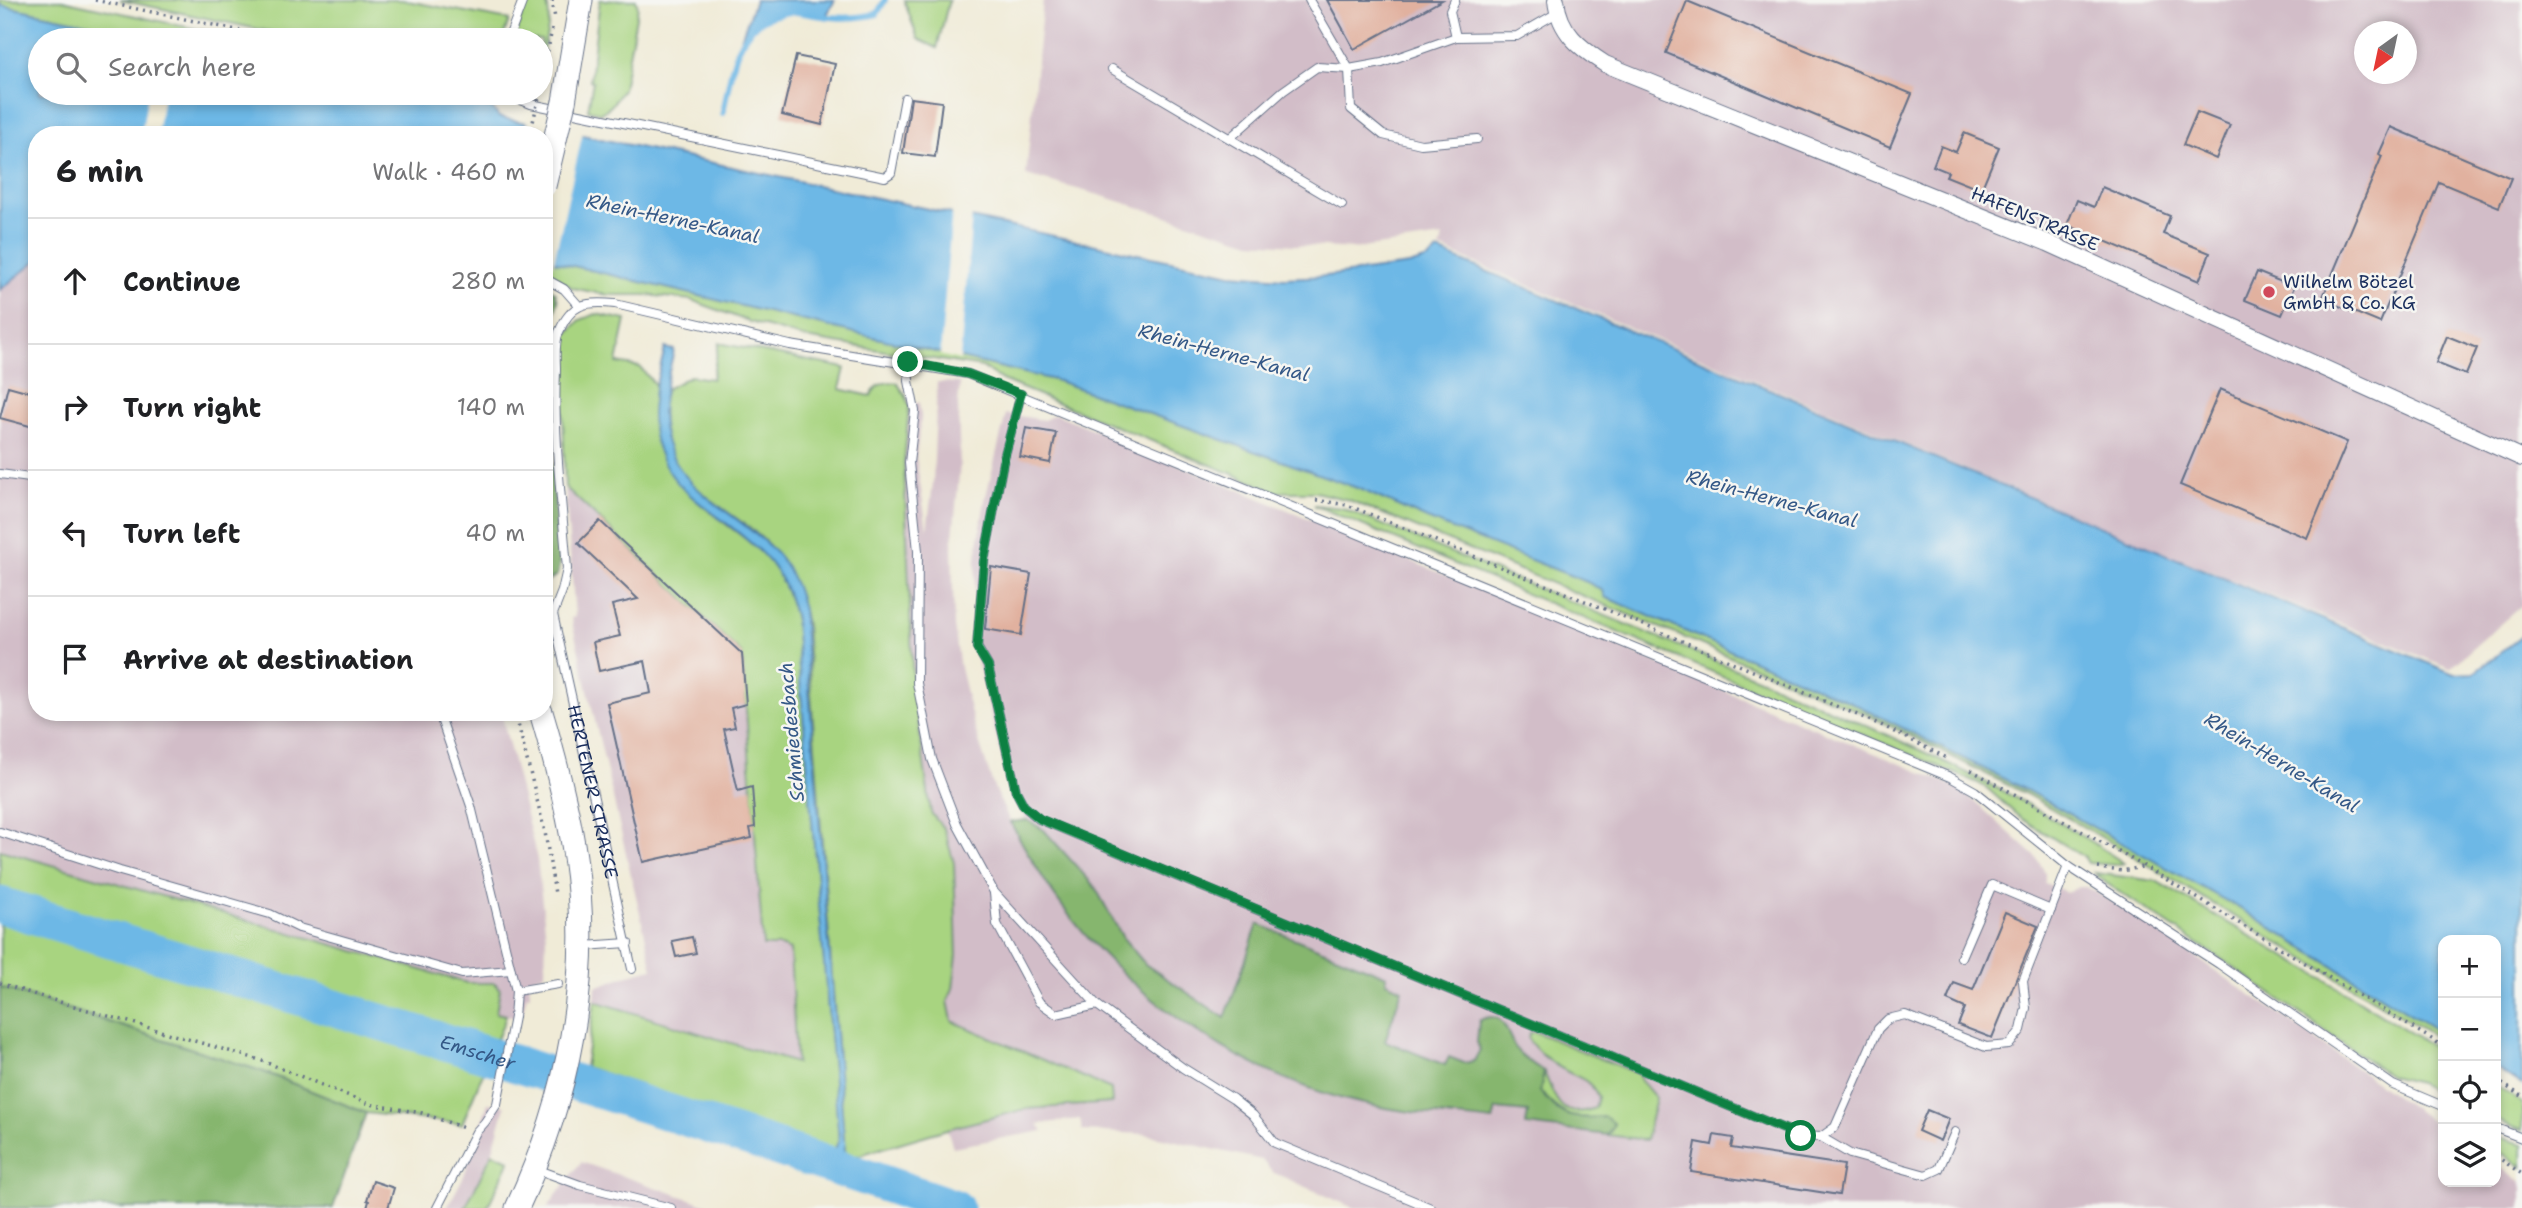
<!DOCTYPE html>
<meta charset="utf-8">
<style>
body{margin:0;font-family:"Shantell Sans",sans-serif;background:#f6f6f6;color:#202124}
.controls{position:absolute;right:21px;bottom:21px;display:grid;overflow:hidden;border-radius:14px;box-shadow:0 4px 10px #0003}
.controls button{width:63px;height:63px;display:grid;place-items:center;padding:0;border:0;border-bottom:2px solid #e0e0e0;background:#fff;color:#202124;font:35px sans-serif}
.compass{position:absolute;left:2354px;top:21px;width:63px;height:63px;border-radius:50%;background:#fff;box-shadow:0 4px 10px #0003;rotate:213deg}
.stop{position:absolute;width:21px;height:21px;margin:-16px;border:5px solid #0b8043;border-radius:50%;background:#fff}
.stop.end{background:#0b8043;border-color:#fff;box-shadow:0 2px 7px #0008}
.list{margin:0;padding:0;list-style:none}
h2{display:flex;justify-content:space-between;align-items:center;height:91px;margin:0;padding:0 28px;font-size:30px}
h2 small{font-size:23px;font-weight:400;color:#757577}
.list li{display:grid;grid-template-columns:46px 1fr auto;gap:21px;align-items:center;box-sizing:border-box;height:126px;padding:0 28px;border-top:2px solid #e0e0e0}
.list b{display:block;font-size:26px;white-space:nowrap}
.list em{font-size:23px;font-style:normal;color:#757577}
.icon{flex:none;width:38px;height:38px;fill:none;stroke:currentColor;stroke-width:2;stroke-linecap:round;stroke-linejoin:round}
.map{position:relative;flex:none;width:2522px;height:1208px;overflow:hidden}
.search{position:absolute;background:#fff;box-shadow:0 4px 10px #0003;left:28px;top:28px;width:525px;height:77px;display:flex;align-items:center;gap:18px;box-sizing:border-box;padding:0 24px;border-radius:38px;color:#757577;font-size:26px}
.panel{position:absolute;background:#fff;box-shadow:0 4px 10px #0003;left:28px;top:126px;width:525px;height:595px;border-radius:28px}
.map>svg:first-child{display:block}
.industrial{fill:#d2bdc8;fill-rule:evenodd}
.green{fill:#a8d480;stroke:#62826f;stroke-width:2}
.forest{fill:#86b66e;stroke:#507266;stroke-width:2}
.water{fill:#6db8e6;stroke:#4474a2;stroke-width:2}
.pier{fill:#f0ebd7}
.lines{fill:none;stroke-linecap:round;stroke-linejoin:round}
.stream{stroke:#6db8e6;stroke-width:6}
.river{stroke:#6db8e6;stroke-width:37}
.building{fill:#e1b19f}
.service-casing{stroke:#667188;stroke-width:10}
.minor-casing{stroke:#667188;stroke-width:18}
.secondary-casing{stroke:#667188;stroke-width:25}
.path{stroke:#667188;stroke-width:3.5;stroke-dasharray:2 5;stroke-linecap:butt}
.service{stroke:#fff;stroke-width:8}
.minor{stroke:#fff;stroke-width:16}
.secondary{stroke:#fff;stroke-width:23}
.secondary-bridge-casing{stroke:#667188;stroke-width:25;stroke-linecap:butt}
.path-bridge{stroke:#667188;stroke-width:3.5;stroke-dasharray:2 5;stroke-linecap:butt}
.secondary-bridge{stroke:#fff;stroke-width:23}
.route{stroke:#0b8043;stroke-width:9}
.poi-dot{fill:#d1495b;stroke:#f6f6f2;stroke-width:2.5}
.labels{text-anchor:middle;stroke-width:5;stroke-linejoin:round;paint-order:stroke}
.street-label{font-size:18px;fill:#1b2f5e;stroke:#f6f6f2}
.poi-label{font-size:18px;fill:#1b2f5e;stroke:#f6f6f2;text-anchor:start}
.water-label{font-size:19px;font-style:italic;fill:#345887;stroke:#f6f6f2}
</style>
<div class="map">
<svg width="2522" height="1208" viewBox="0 0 2522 1208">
<rect width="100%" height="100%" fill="#f6f6f2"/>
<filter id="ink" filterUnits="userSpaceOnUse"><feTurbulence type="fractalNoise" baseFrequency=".0143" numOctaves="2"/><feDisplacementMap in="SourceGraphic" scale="14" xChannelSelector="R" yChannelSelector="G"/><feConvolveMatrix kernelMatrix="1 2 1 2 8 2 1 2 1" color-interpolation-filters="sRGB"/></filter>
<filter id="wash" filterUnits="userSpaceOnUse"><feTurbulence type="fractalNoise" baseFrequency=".00686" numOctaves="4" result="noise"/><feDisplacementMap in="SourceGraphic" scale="28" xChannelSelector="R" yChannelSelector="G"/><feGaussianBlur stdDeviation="1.57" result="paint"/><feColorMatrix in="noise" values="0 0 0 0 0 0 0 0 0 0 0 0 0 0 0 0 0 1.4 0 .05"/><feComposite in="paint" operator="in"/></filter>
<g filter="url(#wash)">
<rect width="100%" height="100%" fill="#f0ebd7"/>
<path class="industrial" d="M1043,0h1479v605l-72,63 -313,-127 -697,-293 3,-11 -90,12 -102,-7 -152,-47 -73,-20zM2364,32h42v42h-42z
M37,260v452h464l36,147 9,78 -1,36 -16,6 1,16h-3l-6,23 -25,-5 4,-24 -5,-6h-28l-467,-133v-560z
M937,382l23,1 -2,21 2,61 -8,82 2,79 6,42 14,58 19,59 17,37 27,46 21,33 24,29 27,29 96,78 32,19 33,16 69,26 154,23 2,-12 33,3 -2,14 120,13 4,-47 -12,-18 -110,-35 4,7 33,25 16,5 13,9 4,12 -3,11 -13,5 -14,-2 -13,-10 -11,-29 -24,-17 -17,-33 -23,28 -6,11 -28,5 -61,-25 16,-52 -16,-7 2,-6 -129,-52 -33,94 -80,-54 -10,-10 -27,-41 -14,-26 -50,-57 -17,-10 -11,-14 -5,-11 -32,-128 -7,-19 4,-90 9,-58 21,-86 38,6 12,-6 905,375 75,68 9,15v11l22,9 12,-5h8l42,25 156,106 158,111v53h53v-18l26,18v26h-1168l-82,-36 -10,-12 -117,-26 -63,-3 -2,-12 -42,5 5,7 -90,16 -6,-18 79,-20 86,-6 -1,-13 -159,-68 -4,-21 5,-13 4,-33 -3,-92 -10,-34 -13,-16 -18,-128 -9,-221 5,-58 10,-4 2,15 -5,40 11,73 6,-47z
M565,487l177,167 22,292h16l10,4 6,113 -201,-62 1,-14 29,-11 28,-7 -82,-351 4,-1z
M488,1103l17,3 -13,47 -27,55h-18l17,-32z
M581,1162l135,46h-169z"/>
<path class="green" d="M0,0h62l185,40h-81l-166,-35z
M120,0h282l107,20 -7,20h-192z
M527,0h18c9,17 0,40 -4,58v-18h-28z
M600,0h36l2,6 -15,83 -12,17 -10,7 -13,-3 5,-29 -3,-1z
M904,0h45l-12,48 -19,-9z
M544,259l514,122 302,108 67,30 160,63 16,9 2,6 248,106 173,87 213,118 204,126v7l-335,-200 -82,-47 -107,-54 -51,-25 -185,-78 -334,-137 -34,-8h-38l-275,-112 -20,-13 -177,-29 -55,-16 -59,-22 -45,-5h-39l-34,-7 -22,-14 -7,-1z
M596,314l30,6 -9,43 23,4 16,19c-13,71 19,100 71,139 15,11 30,22 42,36 14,18 21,37 26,59l44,520 -4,9 -250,-82 10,-66 201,62 -6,-113 -10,-4h-17l-21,-292 -177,-167 -3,-113 4,-39 14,-15z
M719,343l126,25 -5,21 31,7c5,-11 13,-16 26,-13l9,13 3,10 -5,58 9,221 18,128 13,16 10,34 3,92 -4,33 -5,13 4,20 159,68 1,14 -86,6 -79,20 -91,27 -11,-4 -39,-527c-4,-25 -12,-48 -28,-69 -33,-45 -99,-58 -113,-119 -3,-16 -4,-33 1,-48l24,-13 22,3z
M1314,505l28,3c136,55 272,110 408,167 128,55 258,110 374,188l-9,2 -27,-2 -3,-5 -66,-41 -31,-28 -10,-6z
M0,850l467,133h28l5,6 -4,24 10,2 -2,7 -42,102 -96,-11 -102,-41 -264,-85z
M2095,873l61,8 165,96 122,76v44l-24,-14 -29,-7 -169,-117 -115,-76z
M1535,1032l103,42 3,7 15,17 -10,42 -39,-5 4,-4c-30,-10 -51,-14 -71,-40l4,-19c12,27 16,49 51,36l3,-11c-7,-17 -17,-18 -32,-26 -14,-7 -30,-20 -38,-32l1,-6z
M2496,1086l26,17v28l-26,-11z
M2496,1136l26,8v23l-26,-18z
M492,1153l18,7 -23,48h-22z"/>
<path class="forest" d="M548,288l7,4 3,9 -14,45 15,219 -2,10 -12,8 -1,-278z
M1027,820l17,10 51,57 28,51 22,26 80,54 33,-94 129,52 -1,6 16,7 -17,52 60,24 4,-8 15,6 10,-2 6,-11 -3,-8 2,-21c29,-16 27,21 42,34 6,6 16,11 23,17l-4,19c21,29 32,27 65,26l9,7 -7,11 -81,-10 2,-13 -32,-3 -3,12c-51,-6 -103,-9 -153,-23 -108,-31 -217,-106 -283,-199 -17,-24 -32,-51 -47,-77z
M0,987l264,85 102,41 -33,95h-333z"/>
<path class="water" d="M755,0h80l-10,18c-44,-10 -63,-9 -88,32z
M0,5l166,35h-126v53h390l63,16 6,8 732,157 53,4 42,-2 83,-11 19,-6 10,-8 1016,423 20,-1 48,-37v449l-26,-17v-128h-53v94l-204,-126 -213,-118 -173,-87 -248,-106 -2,-6 -16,-9 -160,-63 -67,-30 -302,-108 -514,-122v-124h-507v125l-37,30z
M665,348l9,2c-4,20 -12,42 -12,63 1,75 71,93 114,140 14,15 22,36 27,57l42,542 -10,-3 4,-9 -44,-520c-5,-24 -13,-45 -30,-63 -43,-48 -111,-63 -113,-141 0,-23 8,-46 13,-68z"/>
<path class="pier" d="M148,93h16l-7,42h-16z
M528,120l55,12 -30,133 -9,-2v-128h-19z
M952,210l20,4 -12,146 -20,-5z"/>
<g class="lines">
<path class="stream" d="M723,113c8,-36 10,-88 53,-98 7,-2 14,-4 21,-3 29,5 49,9 80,2l8,-14
M834,1166l8,-23"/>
<path class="river" id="s1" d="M0,905c319,99 640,193 955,303"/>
</g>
<g id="blocks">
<path class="building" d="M1327,0h115l-88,49z
M1687,1l225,93 -22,53 -224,-94z
M796,56l39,8 -13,61 -40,-10z
M911,98l31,4 -7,55 -32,-4z
M2197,112l33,13 -14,34 -33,-14z
M2391,127l120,51 -12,29 -60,-25 -59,141 -58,-24 60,-143 -3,-2z
M1964,133l35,14 -18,43 -35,-14 2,-4 -15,-6 8,-20 15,6z
M2102,187l68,29 -7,18 47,19 -11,28 -132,-56 10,-25 17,7z
M2257,272l37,15 -12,28 -37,-15z
M2447,336l30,12 -11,27 -30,-12z
M8,386l29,8v34l-37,-10z
M2220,389l127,53 -40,96 -127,-53z
M1026,428l30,5 -6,30 -30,-6z
M600,521l142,133 4,50 -15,4 4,19 -11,2 14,62 14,-4 3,40 -5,1 2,10 -109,24 -36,-159 44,-10 -6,-32 -46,10 -6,-29 27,-6 -8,-31 26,-6 -60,-56z
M991,567l40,7 -10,61 -36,-6z
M2005,912l33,14 -46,112 -34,-13 7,-17 -18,-8 7,-17 19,7z
M692,937l4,16 -20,4 -4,-16z
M1927,1110l22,9 -9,22 -22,-10z
M1714,1135l19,3 -2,10 113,17 -5,30 -148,-23 5,-30 16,3z
M373,1181l21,7 -6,20h-21l2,-7 -2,-1z"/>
</g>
</g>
<g filter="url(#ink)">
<use href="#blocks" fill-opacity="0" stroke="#667188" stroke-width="2"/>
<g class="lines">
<defs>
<g id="service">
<path d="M1309,0l40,69 2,40 32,26 38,9 56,-5"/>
<path d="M1455,0l-5,11 6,26"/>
<path d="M508,40l15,-40"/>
<path d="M1112,69l230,136"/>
<path d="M504,93l27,11 354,73 6,-4 14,-75"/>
<path d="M1230,138l53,-47 34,-24 32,2 33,-6 74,-26 61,-1 40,-23"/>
<path d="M544,278l20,11 15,17"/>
<path d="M908,362l1,19 6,30 -6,52 9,88 -1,132 15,76 25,65 37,68 103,113 86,63 50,31 20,16 22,28 156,65"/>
<path d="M1021,394l-18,68 -19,99 -7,86 11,19 28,125 8,15 15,13 762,317 20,1 14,-10 43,-98 10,-10 17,-4 81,32 23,-2 12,-15 5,-22 -3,-27 45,-115"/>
<path d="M0,474l37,5"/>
<path id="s2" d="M553,614l79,355"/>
<path d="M544,616l9,-2 9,-23 5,-22c-5,-66 -14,-133 -11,-199 0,-11 -2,-27 3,-38 12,-29 27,-31 56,-28l175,41 178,29 982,403 25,14 93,75 151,98 174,121 50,21"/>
<path d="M0,832l120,39 150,43 29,14 163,46 49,-4"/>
<path d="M994,893l3,31 42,78 17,12 41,-9"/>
<path d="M584,946l44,-3"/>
<path d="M1961,957l31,-72 59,25"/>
<path d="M516,991l42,-7"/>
<path d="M2496,1128l26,10"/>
<path d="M1821,1137l29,17 76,21 13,-6 16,-37"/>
<path d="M536,1169l44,16 91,23"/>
<path d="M437,1208l39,-76 9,-10 12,-18 17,-87 2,-26 -45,-185 -31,-90 7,-4"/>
</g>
<path id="minor" d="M1556,0c3,32 24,48 49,64l443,179 474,215"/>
<path id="secondary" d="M564,102l17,-102
M517,1208c51,-109 76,-231 58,-351 -7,-49 -20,-98 -34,-145"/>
</defs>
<use href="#service" class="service-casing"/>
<use href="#minor" class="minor-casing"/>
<use href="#secondary" class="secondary-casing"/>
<path class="path" d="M95,0l189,40
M552,0l3,19
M541,86l11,-57
M1316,500l31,5 285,115 249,105 68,34
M515,712l30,120 10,62
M1971,770l173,96 299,180
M2098,868l24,3 20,-4
M0,983l36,12 224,65 109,44 53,9 42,15
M2496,1080l26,16
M2496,1156l26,18"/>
<use href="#service" class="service"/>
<use href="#minor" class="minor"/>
<use href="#secondary" class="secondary"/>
<defs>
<path id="secondary-bridge" d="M544,186l20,-84"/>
</defs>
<use href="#secondary-bridge" class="secondary-bridge-casing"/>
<path class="path-bridge" d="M530,135l9,-39"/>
<use href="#secondary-bridge" class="secondary-bridge"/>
</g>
</g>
<g class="lines" filter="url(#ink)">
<path class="route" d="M908,362l60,12 53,20 -18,68 -19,99 -7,87 11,18 28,125 8,15 16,13 761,317"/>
</g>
<circle class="poi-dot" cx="2269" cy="292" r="7"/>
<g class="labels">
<g class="street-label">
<text transform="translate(2035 219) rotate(23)" y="6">HAFENSTRASSE</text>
<text dy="6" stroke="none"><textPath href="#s2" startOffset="182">HERTENER STRASSE</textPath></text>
</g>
<g class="poi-label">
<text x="2283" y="288">Wilhelm Bötzel<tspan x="2283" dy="21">GmbH &amp; Co. KG</tspan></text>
</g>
<g class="water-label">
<text transform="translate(673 218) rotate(12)" y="7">Rhein-Herne-Kanal</text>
<text transform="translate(1224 352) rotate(15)" y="7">Rhein-Herne-Kanal</text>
<text transform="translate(1772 498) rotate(15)" y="7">Rhein-Herne-Kanal</text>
<text transform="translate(791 732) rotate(-95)" y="7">Schmiedesbach</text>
<text transform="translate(2282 762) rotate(31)" y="7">Rhein-Herne-Kanal</text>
<text dy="7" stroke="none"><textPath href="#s1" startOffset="500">Emscher</textPath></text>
</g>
</g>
</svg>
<div class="controls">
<button>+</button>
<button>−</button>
<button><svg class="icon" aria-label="locate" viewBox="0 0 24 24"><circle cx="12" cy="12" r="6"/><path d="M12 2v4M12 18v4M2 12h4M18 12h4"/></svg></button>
<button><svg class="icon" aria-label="layers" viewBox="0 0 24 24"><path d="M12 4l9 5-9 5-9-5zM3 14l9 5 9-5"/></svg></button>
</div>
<svg class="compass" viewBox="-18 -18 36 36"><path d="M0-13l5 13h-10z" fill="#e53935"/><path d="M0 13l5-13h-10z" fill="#757577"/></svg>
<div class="stop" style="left:1801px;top:1136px"></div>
<div class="stop end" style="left:908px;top:362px"></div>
<div class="search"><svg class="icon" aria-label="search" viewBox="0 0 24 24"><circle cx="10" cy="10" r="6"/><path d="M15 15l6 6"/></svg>Search here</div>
<section class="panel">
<h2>6 min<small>Walk · 460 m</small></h2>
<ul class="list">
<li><svg class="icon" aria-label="ahead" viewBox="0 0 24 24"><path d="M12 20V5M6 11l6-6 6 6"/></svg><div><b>Continue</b></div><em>280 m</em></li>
<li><svg class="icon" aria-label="right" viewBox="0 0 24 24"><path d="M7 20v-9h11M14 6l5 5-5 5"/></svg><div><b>Turn right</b></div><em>140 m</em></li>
<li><svg class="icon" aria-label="left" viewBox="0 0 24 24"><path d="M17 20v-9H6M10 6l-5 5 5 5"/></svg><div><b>Turn left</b></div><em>40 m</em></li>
<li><svg class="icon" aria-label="arrive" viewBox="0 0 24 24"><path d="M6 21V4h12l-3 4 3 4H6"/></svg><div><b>Arrive at destination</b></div></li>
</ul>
</section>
</div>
